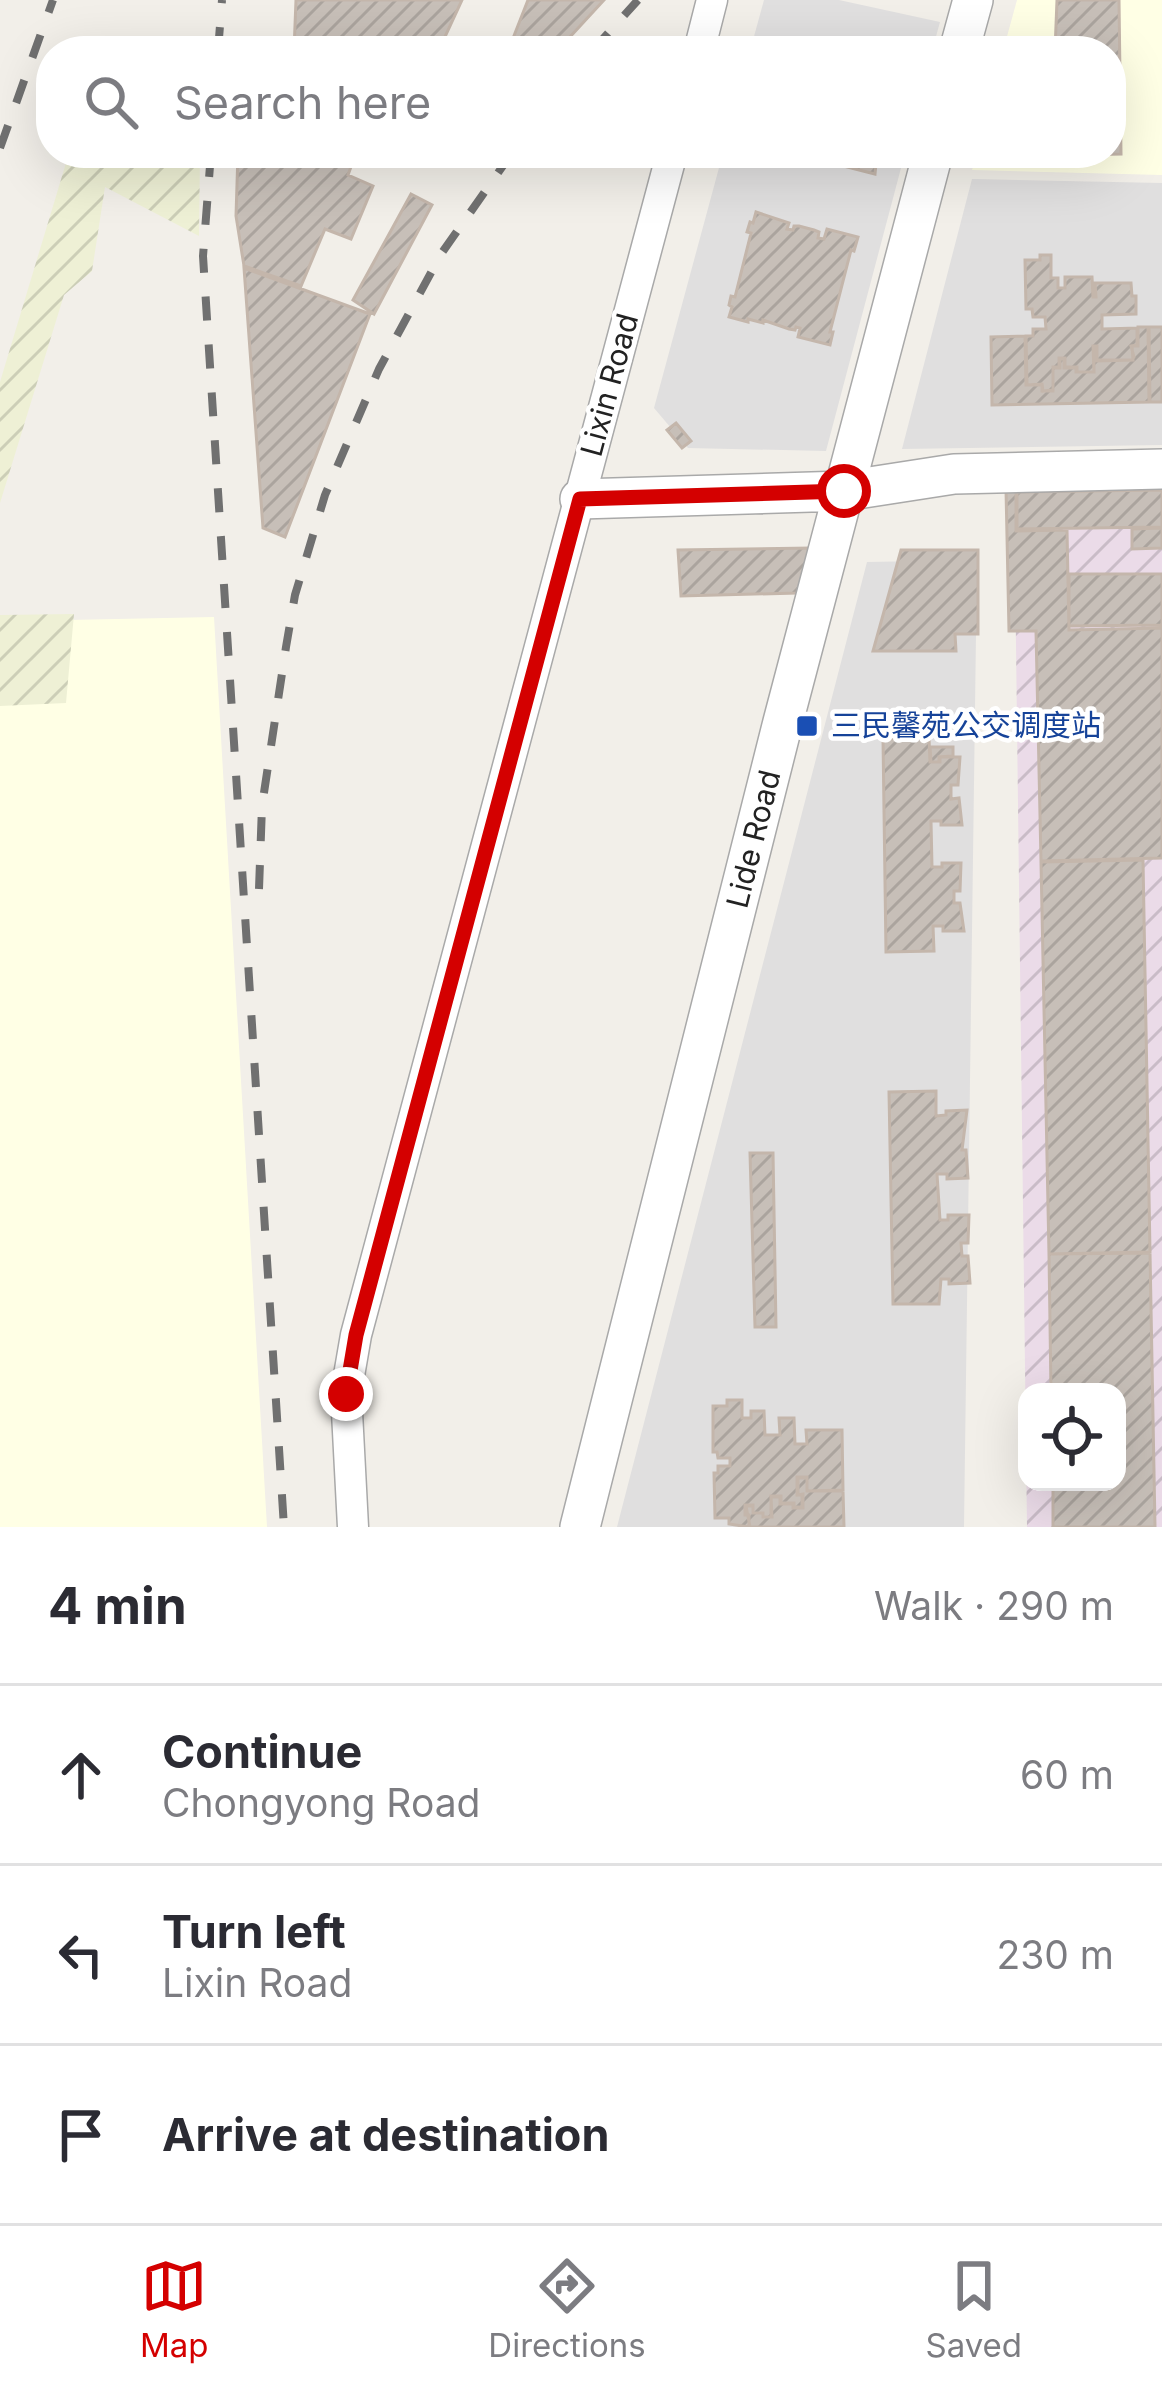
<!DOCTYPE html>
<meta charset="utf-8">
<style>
body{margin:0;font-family:Inter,"Noto Sans SC",sans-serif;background:#f2f2f3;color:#2b2b33}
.controls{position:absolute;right:36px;bottom:36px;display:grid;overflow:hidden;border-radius:24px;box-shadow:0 12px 48px #0002}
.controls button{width:108px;height:108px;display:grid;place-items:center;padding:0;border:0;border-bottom:3px solid #e1e1e2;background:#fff;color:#2b2b33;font:60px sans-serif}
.stop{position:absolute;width:36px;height:36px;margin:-27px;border:9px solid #d40000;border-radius:50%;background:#fff}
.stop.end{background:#d40000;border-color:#fff;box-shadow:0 3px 12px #0008}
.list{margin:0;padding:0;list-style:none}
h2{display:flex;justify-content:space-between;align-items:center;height:156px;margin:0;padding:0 48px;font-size:51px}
h2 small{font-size:39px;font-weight:400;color:#7c7c81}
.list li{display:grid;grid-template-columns:78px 1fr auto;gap:36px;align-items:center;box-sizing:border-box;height:180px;padding:0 48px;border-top:3px solid #e1e1e2}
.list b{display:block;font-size:45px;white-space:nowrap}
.list p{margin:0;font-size:39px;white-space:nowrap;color:#7c7c81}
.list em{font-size:39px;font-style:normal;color:#7c7c81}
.icon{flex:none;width:66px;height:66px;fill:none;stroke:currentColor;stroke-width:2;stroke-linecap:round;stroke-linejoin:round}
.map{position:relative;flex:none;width:1162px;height:1527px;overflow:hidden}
.search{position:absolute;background:#fff;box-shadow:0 12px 48px #0002;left:36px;right:36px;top:36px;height:132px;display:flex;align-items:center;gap:30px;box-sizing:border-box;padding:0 42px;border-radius:48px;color:#7c7c81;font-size:45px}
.sheet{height:696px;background:#fff}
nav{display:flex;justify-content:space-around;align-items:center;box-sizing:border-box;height:168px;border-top:3px solid #e1e1e2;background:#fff;font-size:33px;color:#7c7c81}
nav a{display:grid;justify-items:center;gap:6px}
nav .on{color:#d40000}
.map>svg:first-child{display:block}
.residential{fill:#e0dfdf}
.industrial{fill:url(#industrial-furrows);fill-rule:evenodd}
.education{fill:#ffffe5}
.farmland{fill:url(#farmland-furrows)}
.building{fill:url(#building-hatch);stroke:#c4b6ab;stroke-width:3}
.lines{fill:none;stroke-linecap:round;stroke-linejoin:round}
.minor-casing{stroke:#a9a9a9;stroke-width:33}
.tertiary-casing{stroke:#a9a9a9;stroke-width:42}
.minor{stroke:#fff;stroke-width:30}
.tertiary{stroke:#fff;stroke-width:39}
.rail{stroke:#707070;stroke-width:8;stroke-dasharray:24 24;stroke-linecap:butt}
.route{stroke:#d40000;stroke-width:15}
.transit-dot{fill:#1a4fb4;stroke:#fff;stroke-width:4.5}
.labels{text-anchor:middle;stroke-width:9;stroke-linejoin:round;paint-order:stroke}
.street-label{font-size:30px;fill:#222;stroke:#fff}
.transit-label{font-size:30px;fill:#164399;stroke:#fff;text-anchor:start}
</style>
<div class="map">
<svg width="1162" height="1527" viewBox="0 0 1162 1527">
<defs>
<pattern id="industrial-furrows" width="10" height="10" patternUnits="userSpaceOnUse" patternTransform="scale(3)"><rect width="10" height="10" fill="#ebdbe8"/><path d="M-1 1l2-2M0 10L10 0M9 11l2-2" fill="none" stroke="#c9bcc7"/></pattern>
<pattern id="farmland-furrows" width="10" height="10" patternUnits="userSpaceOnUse" patternTransform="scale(3)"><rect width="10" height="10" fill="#eef0d5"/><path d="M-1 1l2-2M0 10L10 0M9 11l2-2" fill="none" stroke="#ccceb7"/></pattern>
<pattern id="building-hatch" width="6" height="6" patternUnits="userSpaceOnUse" patternTransform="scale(3)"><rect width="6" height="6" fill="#c7bfb8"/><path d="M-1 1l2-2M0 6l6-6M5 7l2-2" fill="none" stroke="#aba49e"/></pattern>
</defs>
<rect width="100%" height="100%" fill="#f2efe9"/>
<path class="residential" d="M764,0h75l101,22 -8,29h-182z
M723,153h182l-79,298 -138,-3 -34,-40z
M972,179l190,4v262l-260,4z
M977,560l-13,967h-347l250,-965z"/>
<path class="industrial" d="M1014,484h148v1043h-135zM1027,1392h90v90h-90z"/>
<path class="education" d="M1017,0h145v175l-190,-5 5,-17h134v-102h-108z
M214,617l53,910h-267v-853l19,-53z"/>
<path class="farmland" d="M69,153h131l-1,83 -94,-49 -13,84 -28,24 -64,208v-121z
M74,614l-8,89 -66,3v-91z"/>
<path class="building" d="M296,0h166l-18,39 -10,12h-140z
M528,0h76l-47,51h-49z
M1057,0h62l2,154 -96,2v-3h86v-102h-56z
M238,153h118l-8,22 25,11 -22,53 -26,-10 -24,57 -57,-20 -8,-50z
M817,153h60l-2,21 -32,-8 2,-7 -12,-2 -1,2 -14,-3z
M411,194l21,11 -58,109 -21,-14z
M756,212l33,11 -2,6 6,1 1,-4h5l15,4 5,2 -1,6 6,1 3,-10 31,8 -4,14 -3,-1 -21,82h3l-3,13 -32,-8 2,-9 -4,-1 -1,3 -6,-1 -26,-9v3l-15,-4v3l-19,-5 3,-10 -3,-2 2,-9 4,1 16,-64 -4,-1 3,-10 3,1z
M1040,255h11v23h7v10h7v-11h27l1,20h3l-1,-14h36l1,13h4v18l-34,1v14l35,-1v17l-6,1 3,11 -2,3h-35v-14h-4l1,26h-17v-5h-12v-9h-6v9h-6v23l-10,1 -1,-7 -15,1 -1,-49h7v-7h13l-1,-12h-12l-1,-8h-6l-1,-49h15z
M244,268l126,46 -85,223 -22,-9z
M1138,327h10l1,75 -157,3 -1,-68 34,-1 1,49h16v6h11v-23h7v-9h4v9h12v4h18v-25h2v14l37,-1 -1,-14h6z
M1149,327h13v75h-12z
M676,423l15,18 -9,7 -15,-18z
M1006,489h10v42l51,-1 2,100 93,-2v230l-121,3 -5,-230h-27z
M1162,490v37l-145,2v-37z
M1162,528v20l-30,1v-20z
M810,548l-13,45 -116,3 -3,-46z
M901,550h77v84h-23l1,17h-83z
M1069,574h93v51l-93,1z
M929,738l1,24h10v-5h20l-2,28h-7v14l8,-1 3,27h-21v-4h-10l1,46h10v-4h19l-1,28h-6v12h6l4,28h-21v-5h-10l1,25 -48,1 -3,-213z
M930,747h23v9l-14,1v5h-8z
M1143,860l7,392 -101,2 -8,-392z
M936,1091v25l10,-1v-4l21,-1 -5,40h4l2,28 -21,1v-5h-10l3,46h8v-5h21l-1,28h-7l1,13h6l2,27 -21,1v-5h-8l-2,25h-46l-4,-212z
M750,1153h23l3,174h-21z
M1150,1253l5,274h-102v-45h64v-90h-66l-2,-138z
M727,1400h15v18h9v-7h13l1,24h15l-1,-17h15l1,26h12l-1,-14h36l1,60 -36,1v-14h-10v18h5v12h-8v-4h-13v-7h-10v21h-8v-4h-10v-8h-8v10h4v12l-20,-3v-6h-14l-1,-45h4v-7h12v-8h-12l-1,-6h-4v-46h14z
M798,1478h9v13h36l1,36h-94l-4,-21h7v7h10v4h9l-1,-20h9v7h13v4h10v-14l-5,1z"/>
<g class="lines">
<defs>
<path id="minor" d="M699,51l13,-51
M353,1527l-7,-134 10,-58 316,-1182"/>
<path id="tertiary" d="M959,51l14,-51
M580,499l264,-8 110,-17 208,-5
M580,1527l203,-805 150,-569"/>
</defs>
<use href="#minor" class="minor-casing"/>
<use href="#tertiary" class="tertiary-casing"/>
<use href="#minor" class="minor"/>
<use href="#tertiary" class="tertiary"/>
<path class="rail" d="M218,51l4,-51
M592,51l46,-51
M0,148l53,-148
M211,153l-8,103 81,1271
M259,889l3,-83 24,-159 9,-52 30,-100 54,-126 62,-115 71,-101"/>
</g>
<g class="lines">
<path class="route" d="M346,1394l10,-59 224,-836 264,-8"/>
</g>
<rect class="transit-dot" x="795" y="714" width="24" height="24" rx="6"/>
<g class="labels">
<g class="street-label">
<text transform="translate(610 385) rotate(-75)" y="10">Lixin Road</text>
<text transform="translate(754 839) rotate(-76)" y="10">Lide Road</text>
</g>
<g class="transit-label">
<text x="831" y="736">三民馨苑公交调度站</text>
</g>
</g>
</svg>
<div class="controls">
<button><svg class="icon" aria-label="locate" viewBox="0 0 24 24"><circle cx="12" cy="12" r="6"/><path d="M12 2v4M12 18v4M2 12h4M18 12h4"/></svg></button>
</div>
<div class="stop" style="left:844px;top:491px"></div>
<div class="stop end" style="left:346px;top:1394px"></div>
<div class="search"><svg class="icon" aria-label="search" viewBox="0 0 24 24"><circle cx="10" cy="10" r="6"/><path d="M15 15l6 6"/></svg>Search here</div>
</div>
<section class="sheet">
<h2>4 min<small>Walk · 290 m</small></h2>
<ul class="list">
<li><svg class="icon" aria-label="ahead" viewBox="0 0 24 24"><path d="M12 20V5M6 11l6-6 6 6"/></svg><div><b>Continue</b><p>Chongyong Road</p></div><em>60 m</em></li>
<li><svg class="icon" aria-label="left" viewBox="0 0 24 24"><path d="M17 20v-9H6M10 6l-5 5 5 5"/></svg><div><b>Turn left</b><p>Lixin Road</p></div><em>230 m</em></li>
<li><svg class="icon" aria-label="arrive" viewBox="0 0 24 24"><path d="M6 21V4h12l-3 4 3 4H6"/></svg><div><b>Arrive at destination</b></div></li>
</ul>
</section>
<nav>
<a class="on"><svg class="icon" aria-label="map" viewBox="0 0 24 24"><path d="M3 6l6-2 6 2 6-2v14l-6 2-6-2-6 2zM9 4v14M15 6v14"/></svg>Map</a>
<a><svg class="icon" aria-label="directions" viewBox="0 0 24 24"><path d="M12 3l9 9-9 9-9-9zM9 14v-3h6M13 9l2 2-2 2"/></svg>Directions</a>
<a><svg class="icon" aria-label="saved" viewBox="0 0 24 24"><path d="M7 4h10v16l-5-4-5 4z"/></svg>Saved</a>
</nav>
